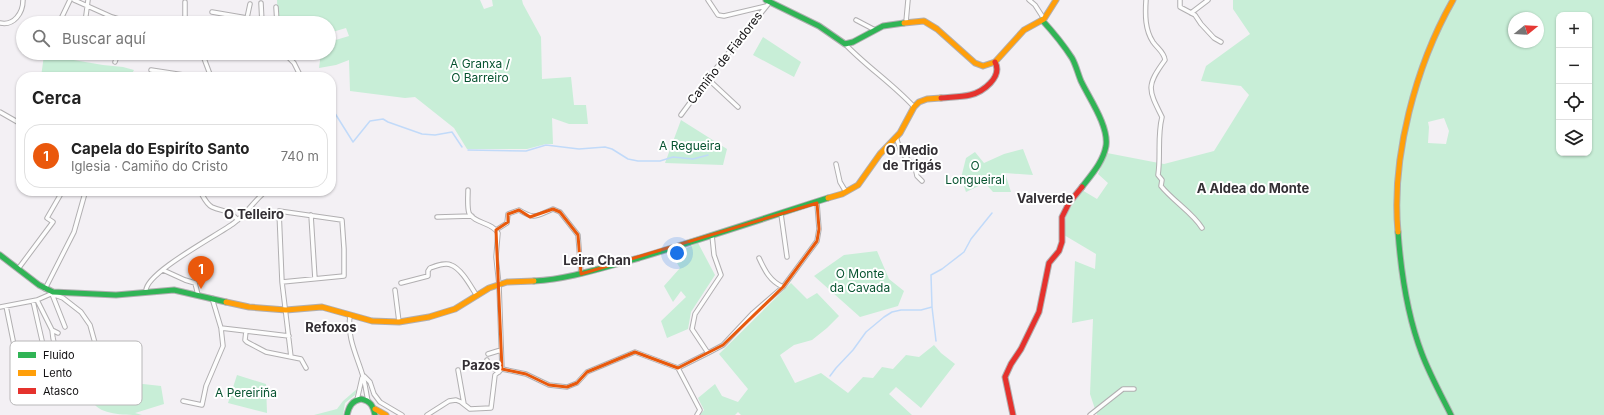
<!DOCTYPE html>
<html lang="es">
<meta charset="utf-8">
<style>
body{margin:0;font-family:Inter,sans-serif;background:#f6f6f6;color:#222}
.controls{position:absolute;right:12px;top:12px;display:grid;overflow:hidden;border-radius:8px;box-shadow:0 1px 3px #0004}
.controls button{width:36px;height:36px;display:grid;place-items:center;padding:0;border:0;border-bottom:1px solid #e0e0e0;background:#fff;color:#222;font:20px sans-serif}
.compass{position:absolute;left:1508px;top:12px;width:36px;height:36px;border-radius:50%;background:#fff;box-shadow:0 1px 3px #0004;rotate:72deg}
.you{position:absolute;left:677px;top:253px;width:14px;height:14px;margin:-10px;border:3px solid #fff;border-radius:50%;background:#1a73e8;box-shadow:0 0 0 6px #1a73e833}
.badge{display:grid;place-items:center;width:26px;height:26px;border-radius:50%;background:#ea580c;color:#fff;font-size:13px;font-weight:700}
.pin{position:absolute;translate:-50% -33px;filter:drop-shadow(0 1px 2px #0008)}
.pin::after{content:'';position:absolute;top:21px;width:14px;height:12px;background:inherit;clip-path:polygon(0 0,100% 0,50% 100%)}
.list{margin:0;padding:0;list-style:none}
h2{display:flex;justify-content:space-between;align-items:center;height:52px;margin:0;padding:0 16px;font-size:17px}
h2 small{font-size:13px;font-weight:400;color:#767676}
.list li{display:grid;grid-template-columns:26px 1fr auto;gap:12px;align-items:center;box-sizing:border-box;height:64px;margin:0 8px 8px;padding:0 8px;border:1px solid #e0e0e0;border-radius:16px}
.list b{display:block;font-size:15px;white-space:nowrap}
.list p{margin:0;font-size:13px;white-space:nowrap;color:#767676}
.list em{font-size:13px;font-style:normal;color:#767676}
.icon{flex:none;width:22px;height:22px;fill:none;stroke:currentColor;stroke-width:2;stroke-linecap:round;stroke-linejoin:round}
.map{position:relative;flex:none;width:1604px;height:415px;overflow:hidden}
.search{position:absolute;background:#fff;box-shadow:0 1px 3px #0004;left:16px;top:16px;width:320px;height:44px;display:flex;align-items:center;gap:10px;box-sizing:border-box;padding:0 14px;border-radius:22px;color:#767676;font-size:15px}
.panel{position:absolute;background:#fff;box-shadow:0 1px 3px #0004;left:16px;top:72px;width:320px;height:124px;border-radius:16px}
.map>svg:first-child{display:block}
.green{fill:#c8eed7;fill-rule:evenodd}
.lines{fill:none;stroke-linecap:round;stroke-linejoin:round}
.stream{stroke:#c1daf9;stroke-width:1.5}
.street-casing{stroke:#b1afb1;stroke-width:5.5}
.fast-casing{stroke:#b1afb1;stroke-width:7}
.slow-casing{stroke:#b1afb1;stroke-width:7}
.jam-casing{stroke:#b1afb1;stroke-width:7}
.street{stroke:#fdfdfd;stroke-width:3.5}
.fast{stroke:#30b455;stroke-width:5}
.slow{stroke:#ff9f0a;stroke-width:5}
.jam{stroke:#e5322d;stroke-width:5}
.marked{fill:none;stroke:#e8590c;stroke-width:3;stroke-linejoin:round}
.labels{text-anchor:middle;stroke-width:4;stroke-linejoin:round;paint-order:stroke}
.street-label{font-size:12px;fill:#121012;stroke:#fff}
.park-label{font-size:12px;fill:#075330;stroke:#fff}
.neighbourhood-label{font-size:13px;font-weight:bold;fill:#343035;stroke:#fff}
.key{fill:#fff;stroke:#b8b7b8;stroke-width:1}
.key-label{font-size:11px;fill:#121012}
</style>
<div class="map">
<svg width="1604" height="415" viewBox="0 0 1604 415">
<rect width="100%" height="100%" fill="#f3f0f4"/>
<path class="green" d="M277,0h203l4,9 9,-3 -1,-6h30l1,4 18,33 1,42 29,-2 3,28h12l2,19h-19l-17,-6 1,26h-7l-19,5h-60l-13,-21 -39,-31 -10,1 -55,-7 -1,-31 -13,5 -17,3 2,-15h8v-11l20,-6 -3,-8 -17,5v-10h-51z
M1233,0h371v415h-507l-7,-21 3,-75 -21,4 3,-62 20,8 1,-15 -32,-19 2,-20 16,-25 15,9 11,-16 -10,-9 9,-21 57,11 50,-13 35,-56 -8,-9 -40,-5 5,-15 44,-32 -17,-25zM1559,15h30v138h-30zM1514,18h24v24h-24zM1444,118l5,13 -3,13 -18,-1 1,-16 -1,-5z
M763,37l38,25 -7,15 -41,-22z
M44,55l59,10 20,2 11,3 -4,7h-89z
M681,120l46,29 -4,16 -58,-2z
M1023,149l10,26 -28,-2 6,19h-18l-8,-9 -19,9 -5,-14 5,-20 9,-6 9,11 20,-9z
M698,243l17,32 -24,37 -3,17 -21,9 -6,-17 25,-24 -5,-6 -8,11 -9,-16 16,-18 -8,-13z
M877,251l12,28 15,12 -6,15 -38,11 -46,-41 30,-21z
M791,283l16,16 10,-6 22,23 -12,12 -15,12 -18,5 -14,10 15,28 26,-10 27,20 15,-16 10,1 9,-11 11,2 13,-14 13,2 15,-12 7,8 14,11 -34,44 -25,-21 -7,7 23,21h-171l-3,-3 -3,3h-35l4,-5 -6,-12 17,-14 7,12 16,6 10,-13 -29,-35z
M237,375l29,9 1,29 -39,-10z
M143,384l18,2 3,18 -29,9 7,2c-15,0 -38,0 -47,-10 8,-16 32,-18 48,-21z
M357,389l-2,6 -10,8 -2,12h-29l23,-6 6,-8z"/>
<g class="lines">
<path class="stream" d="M331,107l22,35 17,-21 13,-2 5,3 34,12 13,1 17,-3 10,15
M468,150l58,1 20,-6 33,4 26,-2 7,2 16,10 10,2h22l13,-4 20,2 15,-4
M932,307l4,34
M830,376l6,-8 17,-18 13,-18 18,-15 8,-5 9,-2h20l11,-3 -1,-32 11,-6 22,-17 7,-13 21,-26"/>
<defs>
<path id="street" d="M74,0l38,17 20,6
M708,0l10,15 6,1 42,-10
M1029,0l6,5 9,14
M1146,0c-1,15 -1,30 7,42 5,7 11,10 12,18 -19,26 -17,29 -3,57 -5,20 -1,39 -4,58l4,5 -1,6c12,15 32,27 41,42
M1180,0v7l15,8 6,9 13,14 7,4
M185,2v21
M261,3l1,20
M276,7l1,16
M212,12l35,6v5
M1191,13l17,-13
M247,18l3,-14
M856,20l19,10
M906,22l2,-22
M0,23c14,3 23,-10 23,-23
M59,23l11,-23
M85,23l3,-23
M109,23l3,-6
M845,44c22,23 48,40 69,63
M202,53l9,24
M284,53l10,10 7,14
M115,62l3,-9
M151,70l46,7
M708,79l30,28
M0,112l21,12
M681,115l28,-38 61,-75
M896,137l5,15 14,15 2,9 5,5
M836,164l4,18 6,10
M468,190c0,7 -1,17 1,23 6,11 23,9 29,20l-2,24 3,28 3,84
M200,191c3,5 6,13 12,16 11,5 16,2 26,13
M781,214l6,43
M311,215l4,64
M437,217l35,-1
M496,230l11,-7 1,-9 11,-4c16,10 17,6 34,-1l7,3 18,23 3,39
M759,258c6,13 11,23 24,29
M18,269l35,-47 -6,-4 15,-26
M163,270l22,10 10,3 3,12
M401,283l27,-7v-5l2,-3c6,-2 15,-6 21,-3 11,4 20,22 26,31
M45,289l29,-57 11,-39
M395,290l4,32
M146,291c-1,-18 72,-56 88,-68 12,-9 20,-22 32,-32
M52,294l11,4 18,14 9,13 8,29 8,18 -2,23
M52,294l13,33
M37,300l15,30 6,3
M33,301l18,79
M6,306l8,39
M0,307l37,-7 16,-7
M350,316c-3,21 6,38 12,57 3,9 4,19 6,28
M221,328l68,8
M52,330l1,8 8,36 4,4 3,10
M246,331l-1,9 2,2 19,10 25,5 -9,-75 -3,-71 63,9 2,29v27l-62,6
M708,353l15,-8 30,-32 30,-26 34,-46 2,-12 -2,-26
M488,354l13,-4
M291,357l10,2 5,9
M487,360l1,5 11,7
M458,370l6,34
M364,376l6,6 4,12 6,8 22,13
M357,400l5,-22
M183,401l19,4 4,-19 17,-40 -2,-18 -9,-30
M427,415l22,-14 7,-1 5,2 9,7 21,-1 4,-33 7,-6 24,5 23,11 18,2 10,-4 10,-11 48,-20 43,16
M697,415l3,-5 -22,-42 30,-15 -16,-24 3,-15 26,-39 -7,-20 -2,-20
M1090,415l33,-26h11"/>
<path id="fast" d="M766,0l53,26 26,18 8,-2 30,-16 21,-3
M1042,20c11,12 21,24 30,38 4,7 6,16 9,23 8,17 28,45 25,65 -3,16 -14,28 -24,41
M1398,232c3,41 9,83 24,122 8,21 19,41 29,61
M0,255l39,30 14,7 63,3 58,-5 52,12
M534,281c36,-2 70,-14 105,-23 63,-19 126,-40 189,-60
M347,415c2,-9 5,-14 14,-16 10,2 12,7 14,16"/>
<path id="slow" d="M904,23l20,-2 13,8 38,34 8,3 12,-4 29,-32 20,-11 12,-19
M828,198l14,-4 16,-9 22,-31 20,-21 14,-26 5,-5 8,-3 14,-1
M1398,232c-7,-75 18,-167 55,-232
M226,302l23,5 37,3 36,-3 50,14 27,1 30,-5 26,-8 34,-21 18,-6 27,-1
M375,409l11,6"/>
<path id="jam" d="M941,98c10,-1 20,-1 29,-3 13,-3 33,-18 25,-33
M1013,415l-8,-38 6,-13 10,-15 18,-37 10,-49 10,-12 3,-9v-25l7,-14 13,-16"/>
</defs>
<use href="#street" class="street-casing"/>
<use href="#fast" class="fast-casing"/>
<use href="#slow" class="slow-casing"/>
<use href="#jam" class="jam-casing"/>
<use href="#street" class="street"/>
<use href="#fast" class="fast"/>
<use href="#slow" class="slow"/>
<use href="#jam" class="jam"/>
</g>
<path class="marked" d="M817,203l2,26 -2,12 -34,46 -60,58 -45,23 -43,-16 -48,20 -10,11 -10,4 -18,-2 -23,-11 -24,-5 -6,-139 12,-8v-8l11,-4 11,7 23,-8 7,3 18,23 3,39z"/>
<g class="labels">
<g class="street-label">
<text transform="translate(725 58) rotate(-52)" y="4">Camiño de Fiadores</text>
</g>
<g class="park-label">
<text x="480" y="68">A Granxa /<tspan x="480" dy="14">O Barreiro</tspan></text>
<text x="690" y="150">A Regueira</text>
<text x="975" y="170">O<tspan x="975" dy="14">Longueiral</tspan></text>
<text x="860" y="278">O Monte<tspan x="860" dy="14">da Cavada</tspan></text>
<text x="246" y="397">A Pereiriña</text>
</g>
<g class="neighbourhood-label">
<text x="912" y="155">O Medio<tspan x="912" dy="15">de Trigás</tspan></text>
<text x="1253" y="193">A Aldea do Monte</text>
<text x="1045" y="203">Valverde</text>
<text x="254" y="219">O Telleiro</text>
<text x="597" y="265">Leira Chan</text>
<text x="331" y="332">Refoxos</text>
<text x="481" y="370">Pazos</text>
</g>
</g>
<rect x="10" y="341" width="132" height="64" rx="6" class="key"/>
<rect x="18" y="352" width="18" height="6" fill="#30b455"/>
<rect x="18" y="370" width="18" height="6" fill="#ff9f0a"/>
<rect x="18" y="388" width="18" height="6" fill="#e5322d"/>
<g class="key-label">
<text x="43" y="359">Fluido</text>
<text x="43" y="377">Lento</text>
<text x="43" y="395">Atasco</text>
</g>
</svg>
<div class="controls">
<button>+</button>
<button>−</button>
<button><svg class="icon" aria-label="locate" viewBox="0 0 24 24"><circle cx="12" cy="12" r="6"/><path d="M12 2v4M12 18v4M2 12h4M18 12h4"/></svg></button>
<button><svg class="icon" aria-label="layers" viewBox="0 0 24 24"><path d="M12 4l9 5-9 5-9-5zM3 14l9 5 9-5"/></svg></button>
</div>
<svg class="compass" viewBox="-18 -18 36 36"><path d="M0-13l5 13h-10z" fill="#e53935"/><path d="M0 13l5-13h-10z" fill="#767676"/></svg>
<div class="you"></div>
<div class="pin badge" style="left:201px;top:289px">1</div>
<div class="search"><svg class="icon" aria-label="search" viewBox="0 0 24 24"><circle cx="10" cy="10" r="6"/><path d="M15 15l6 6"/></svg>Buscar aquí</div>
<section class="panel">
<h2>Cerca<small></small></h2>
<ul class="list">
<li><span class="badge">1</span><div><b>Capela do Espiríto Santo</b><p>Iglesia · Camiño do Cristo</p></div><em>740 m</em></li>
</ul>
</section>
</div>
